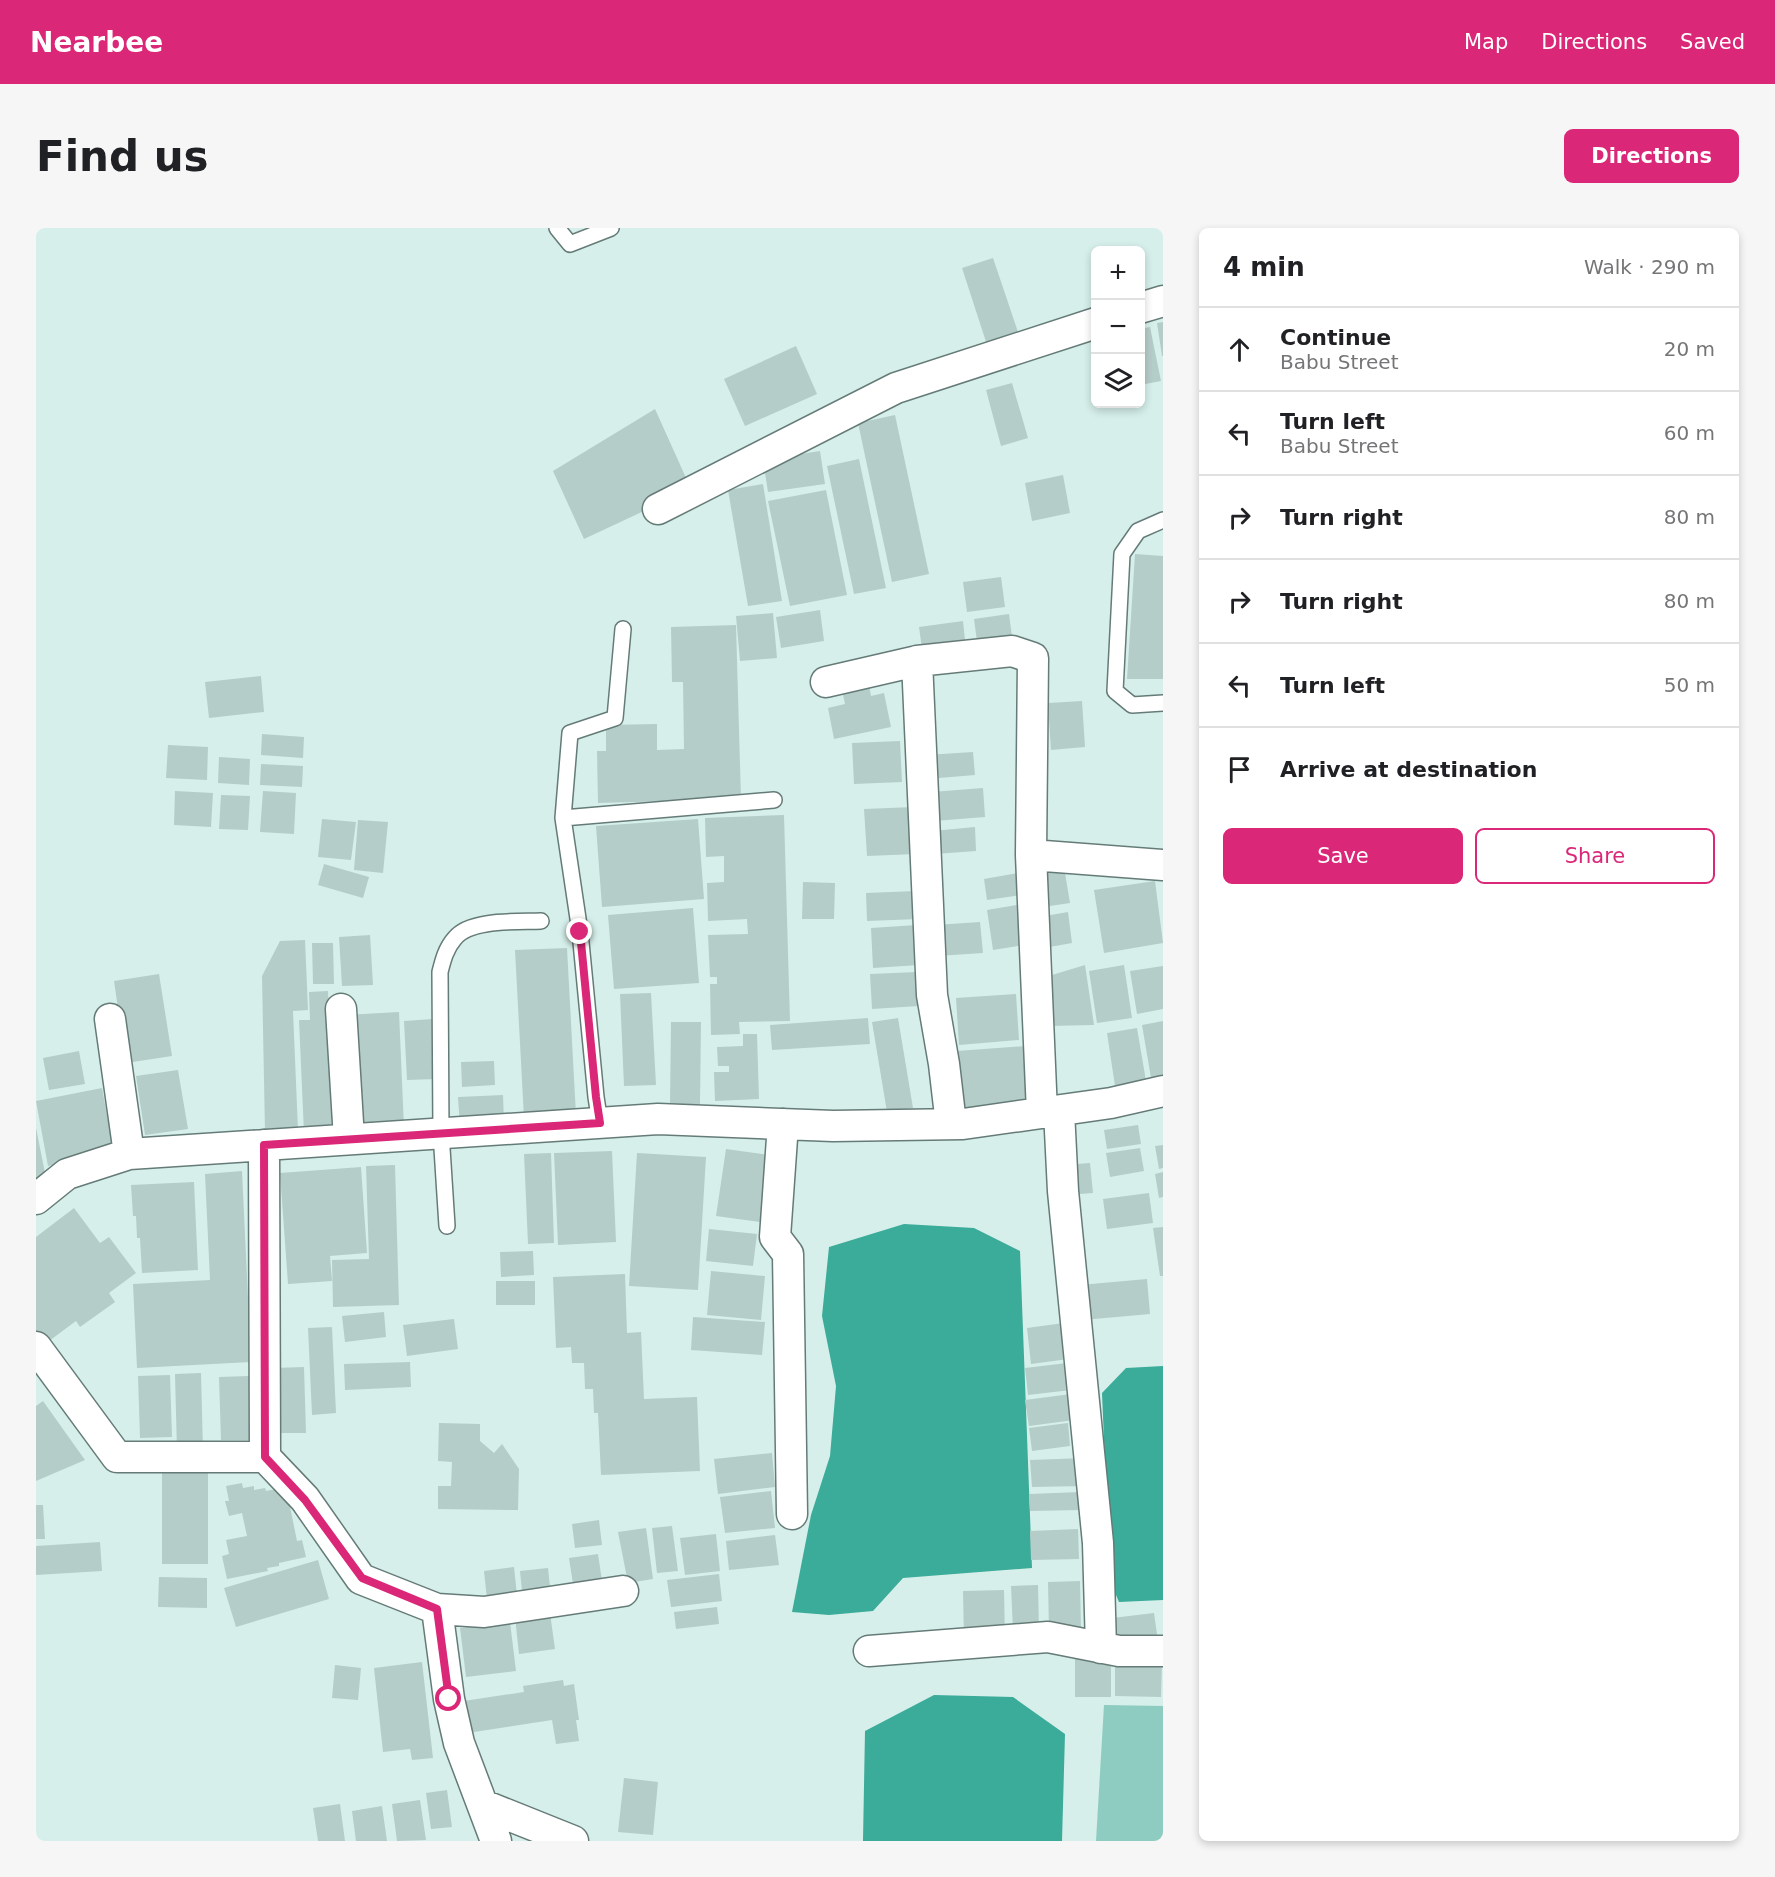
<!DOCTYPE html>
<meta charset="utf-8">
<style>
body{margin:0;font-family:"DejaVu Sans",sans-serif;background:#f6f6f6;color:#202124}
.controls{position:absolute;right:18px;top:18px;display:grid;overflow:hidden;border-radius:9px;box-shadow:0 3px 9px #0003}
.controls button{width:54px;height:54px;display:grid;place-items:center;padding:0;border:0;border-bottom:2px solid #e0e0e0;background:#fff;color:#202124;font:30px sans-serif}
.stop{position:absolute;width:18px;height:18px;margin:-14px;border:4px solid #db2777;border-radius:50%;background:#fff}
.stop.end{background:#db2777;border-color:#fff;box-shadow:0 2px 6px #0008}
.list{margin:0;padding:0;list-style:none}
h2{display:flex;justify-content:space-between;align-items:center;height:78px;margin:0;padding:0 24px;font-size:26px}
h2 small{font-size:20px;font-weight:400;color:#757577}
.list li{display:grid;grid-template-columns:39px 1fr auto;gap:18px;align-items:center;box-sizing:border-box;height:84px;padding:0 24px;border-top:2px solid #e0e0e0}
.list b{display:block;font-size:22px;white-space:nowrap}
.list p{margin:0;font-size:20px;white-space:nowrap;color:#757577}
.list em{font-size:20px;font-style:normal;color:#757577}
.actions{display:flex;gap:12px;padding:18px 24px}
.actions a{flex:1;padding:14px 0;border:2px solid #db2777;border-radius:9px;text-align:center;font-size:21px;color:#db2777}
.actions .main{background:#db2777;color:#fff}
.icon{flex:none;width:33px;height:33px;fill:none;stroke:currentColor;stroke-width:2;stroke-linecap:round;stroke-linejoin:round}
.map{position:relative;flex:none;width:1127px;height:1613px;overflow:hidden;border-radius:9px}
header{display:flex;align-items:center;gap:36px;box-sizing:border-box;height:84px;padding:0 30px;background:#db2777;color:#fff}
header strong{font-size:28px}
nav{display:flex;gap:33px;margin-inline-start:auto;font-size:21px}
.intro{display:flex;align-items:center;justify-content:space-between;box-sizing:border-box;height:144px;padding:0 36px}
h1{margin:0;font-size:42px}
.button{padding:15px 27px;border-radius:9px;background:#db2777;color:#fff;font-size:21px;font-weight:700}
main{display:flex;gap:36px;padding:0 36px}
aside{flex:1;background:#fff;border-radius:9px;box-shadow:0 3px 9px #0003}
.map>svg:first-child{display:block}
.green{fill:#8ecbc0}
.water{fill:#3bab9a}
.building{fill:#b5cdc8}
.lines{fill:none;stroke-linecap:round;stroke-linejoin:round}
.service-casing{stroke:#657b77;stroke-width:18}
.minor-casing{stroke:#657b77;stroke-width:33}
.service{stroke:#fff;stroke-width:15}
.minor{stroke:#fff;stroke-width:30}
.route{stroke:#db2777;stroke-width:8}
</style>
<header>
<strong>Nearbee</strong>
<nav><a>Map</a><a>Directions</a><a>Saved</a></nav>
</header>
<div class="intro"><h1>Find us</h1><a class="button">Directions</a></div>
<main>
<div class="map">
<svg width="1127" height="1613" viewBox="0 0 1127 1613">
<rect width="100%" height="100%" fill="#d6efea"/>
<path class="green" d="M1068,1477l59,1v135h-67z"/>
<path class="water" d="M868,996l70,4 46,23 12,317 -129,10 -30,33 -44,4 -37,-3 19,-97 19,-59 6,-70 -14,-70 7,-69z
M1127,1138v234l-44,2 -9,-21 -8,-188 24,-25z
M898,1467l79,2 52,37 -3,107h-199l2,-110z"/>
<path class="building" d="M957,30l28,83 -32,10 -27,-83z
M1127,94v34h-1l-5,-33z
M1114,99l11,54 -21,4v-56z
M760,118l21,48 -72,32 -21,-47z
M976,155l16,55 -27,8 -15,-56z
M619,181l36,80 -107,50 -31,-68z
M859,187l34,159 -37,8 -34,-159z
M784,223l5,33 -57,8 -5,-32z
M823,231l27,129 -32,6 -27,-128z
M1027,247l7,38 -38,8 -7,-38z
M727,256l19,117 -34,5 -20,-116z
M790,262l21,105 -57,11 -22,-105z
M1099,326l28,2v123h-36z
M965,349l4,30 -38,5 -4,-30z
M784,382l4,31 -43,7 -5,-31z
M737,385l4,45 -37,3 -4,-45z
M973,386l4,30 -35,5 -4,-30z
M927,393l3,29 -43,6 -4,-29z
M700,397l5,174 -143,4 -1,-52h9v-26l51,-1v26l27,-1 -1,-67h-11l-1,-55z
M225,448l3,36 -55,6 -4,-36z
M833,456l2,12 13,-3 7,34 -57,12 -6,-31 17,-4 -3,-14z
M1046,473l3,46 -34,3 -3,-47z
M226,506l42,3 -1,21 -42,-3z
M864,513l2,41 -48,2 -2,-41z
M132,517l40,2 -1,33 -41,-2z
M937,524l2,23 -48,4 -1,-24z
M183,529l31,2 -1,26 -31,-2z
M225,536l42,2 -1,21 -42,-2z
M947,560l2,29 -51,4 -2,-29z
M139,563l38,2 -2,34 -37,-2z
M227,563l33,2 -2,41 -34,-2z
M185,567l29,1 -2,34 -29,-1z
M878,579l2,47 -49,2 -3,-47z
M748,587l6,206 -51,1 1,12 -29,1 -1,-51h7v-7h-7l-2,-42 40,-1 -1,-15 -39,2 -1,-38 17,-1v-26l-18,1 -1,-39z
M286,591l34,3 -5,38 -33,-3z
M662,591l6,80 -102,8 -6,-81z
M322,592l30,2 -5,51 -29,-3z
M939,599l1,24 -41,3 -2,-23z
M288,636l45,13 -6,21 -45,-13z
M1028,639l6,36 -27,4 -6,-36z
M982,645l3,22 -34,5 -3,-21z
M1119,653l8,62 -59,10 -10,-63z
M767,654l32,1 -1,36h-32z
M881,663l1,28 -51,2 -1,-28z
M987,676l7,40 -37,6 -6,-40z
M657,680l6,75 -85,6 -6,-74z
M1032,684l4,31 -28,5 -5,-31z
M944,694l3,31 -46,3 -2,-31z
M881,697l2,40 -46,3 -2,-40z
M334,707l3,50 -31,1 -3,-49z
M269,712l3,70 -15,1 5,119 -33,2 -3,-156 18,-35z
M276,715h21l1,41h-21z
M531,720l9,167 -52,3 -9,-168z
M1049,737l9,60 -45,1 3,-51z
M1088,737l8,53 -35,5 -8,-52z
M1127,738v43l-26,5 -7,-43z
M881,744l2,34 -47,3 -2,-35z
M123,746l13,82 -46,7 -12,-82z
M292,763l6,140 -30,2 -5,-113h11l-1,-28z
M615,765l5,92 -32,1 -4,-92z
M980,766l3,46 -60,5 -3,-47z
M363,784l5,116 -54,2 -5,-115z
M832,790l2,26 -98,6 -2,-25z
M862,790l15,90 -26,4 -15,-90z
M397,791l3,60 -29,1 -3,-59z
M1127,793v55l-12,2 -9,-53z
M635,794h30l-1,82h-30z
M1101,800l9,53 -31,5 -8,-53z
M707,806h14l2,65 -44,2 -1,-29h15v-6h-11l-1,-19 26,-1z
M990,818l4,64 -68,5 -5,-64z
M43,823l6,33 -36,6 -6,-32z
M458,833l1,24 -33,2 -1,-25z
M142,842l10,59 -43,6 -9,-59z
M66,860l12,65 -66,13 -12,-65z
M467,867l1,29 -44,2 -2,-29z
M1102,897l3,19 -34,5 -3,-19z
M0,900l10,50 -10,2z
M1127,917v23l-4,1 -4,-23z
M1104,920l4,23 -34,6 -4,-24z
M690,921l43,6 -9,67 -44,-6z
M576,923l4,91 -58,3 -4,-92z
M515,925l3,90 -26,1 -4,-90z
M601,925l69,4 -8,133 -69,-4z
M1054,935l3,30 -26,2 -3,-30z
M359,937l4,140 -66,2 -1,-47 37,-1 -3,-93z
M325,939l6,86 -37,3 2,25 -44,3 -8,-111z
M206,943l9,191 -114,6 -4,-84 77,-4 -5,-106z
M1127,944v25l-4,1 -4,-24z
M158,954l4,88 -56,3 -2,-35h-3l-1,-22h-3l-2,-31z
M1113,965l4,30 -46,6 -4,-30z
M38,980l26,35 9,-6 27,36 -27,20 6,9 -35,25 -4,-6 -31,23 -9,-12v-95z
M1127,999v49h-3l-7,-48z
M673,1001l48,5 -4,32 -47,-5z
M497,1023l1,24 -33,2 -1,-25z
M675,1043l54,5 -4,44 -54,-5z
M589,1046l2,59 14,-1 3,67 53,-2 3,74 -99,4 -3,-62h-4l-1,-24h-8l-1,-26h-12l-1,-16 -15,1 -3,-71z
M1111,1051l3,35 -67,6 -3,-35z
M460,1053h39v24h-39z
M348,1084l2,25 -41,5 -3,-26z
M657,1089l72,5 -3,33 -71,-5z
M418,1091l4,30 -51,7 -4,-31z
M1035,1094l5,36 -45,6 -4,-36z
M296,1099l4,86 -24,2 -4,-87z
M374,1134l1,25 -66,3 -1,-26z
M1031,1135l4,27 -43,5 -3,-27z
M268,1139l2,66h-30l-2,-65z
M165,1145l2,78 -26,1 -2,-78z
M134,1147l2,62 -32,1 -2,-62z
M213,1148l2,64h-30l-2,-63z
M1035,1166l3,26 -45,6 -4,-26z
M7,1173l42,59 -49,21v-75z
M403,1195l41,1v17l14,12 8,-9 17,25 -1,41 -80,-1v-23h13l1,-24 -14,-1z
M1032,1195l2,23 -38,5 -3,-23z
M736,1225l3,34 -57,7 -4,-35z
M1048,1230l1,28 -53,1 -2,-27z
M126,1244h46v92h-46z
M206,1255l1,5 11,-2v4l11,-2 1,3 20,-4 11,54 5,-1 4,17 -27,6v3l-12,2 1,3 -41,8 -5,-23 7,-2 -3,-14 21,-4 -5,-23 -13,3 -4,-15h4l-3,-15z
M735,1263l4,37 -50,5 -5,-36z
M1045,1264v18l-51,1 -1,-17z
M0,1277h7l2,34h-9z
M563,1292l3,25 -27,3 -3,-24z
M636,1298l6,45 -21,2 -5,-45z
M610,1300l7,51 -25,4 -10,-51z
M1042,1301l1,30 -48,1 -1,-29z
M680,1306l4,37 -35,4 -5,-37z
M739,1307l4,30 -50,5 -3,-29z
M64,1314l2,29 -66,4v-29z
M562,1326l4,27 -29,3 -4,-26z
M282,1332l11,39 -93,28 -12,-39z
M478,1339l4,38 -30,4 -4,-38z
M512,1340l3,29 -28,4 -3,-30z
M683,1346l3,27 -51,6 -4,-27z
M123,1349l48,1v30l-49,-1z
M1044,1353l1,49 -32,1 -1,-49z
M1002,1357l1,45 -26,1 -2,-45z
M968,1362l1,49 -41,2 -1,-50z
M681,1379l2,17 -43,5 -2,-17z
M514,1385l5,36 -36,5 -4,-37z
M1118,1385l4,28 -42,5 -4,-28z
M474,1394l6,49 -50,6 -6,-49z
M1039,1426l36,1v42h-36z
M1079,1433h47l-1,36 -46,-1z
M386,1434l11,96 -21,2 -2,-11 -27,3 -9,-84z
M299,1437l26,3 -3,32 -26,-2z
M527,1452l1,6 10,-2 5,36h-3l3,21 -23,3 -4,-24 -91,14 -4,-32 67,-10 -1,-6z
M588,1550l34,4 -5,53 -35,-3z
M411,1562l5,37 -21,2 -5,-36z
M384,1572l6,40 -29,1 -5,-37z
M304,1576l5,37h-27l-5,-33z
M346,1578l5,35h-31l-4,-30z"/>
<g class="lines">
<defs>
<path id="service" d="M521,0l13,16 41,-16
M1127,292l-25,11 -16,23 -7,137 17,14 31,-2
M527,590l211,-18
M564,895l-4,-26 -16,-165 -17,-114 7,-85 45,-15 8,-89
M411,998l-6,-93 -1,-161c3,-12 6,-24 15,-34 15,-19 62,-16 86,-17"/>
<path id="minor" d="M1104,80l23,-7
M622,281l238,-121 200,-65
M881,433l95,-10 21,7 -2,197 11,258
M790,454l91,-21 15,334 12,69 7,60
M995,627l132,10
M305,781l8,130
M74,791l19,135
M1023,883l4,80 35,352 3,105
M747,896l-8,113 13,17 4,260
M228,917l1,312
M0,971l31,-25 62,-20 529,-35 175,7 130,-2 148,-21 52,-12
M0,1119l81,110h148l40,42 56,80 76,30 12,90 10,44 37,98
M401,1381l47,3 139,-21
M833,1423l179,-14 71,14h44
M447,1577l90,36"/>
</defs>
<use href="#service" class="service-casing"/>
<use href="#minor" class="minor-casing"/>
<use href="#service" class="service"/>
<use href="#minor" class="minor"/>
</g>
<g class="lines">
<path class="route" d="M413,1471l-12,-90 -75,-31 -57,-78 -40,-43 -1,-312 336,-22 -4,-26 -16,-165"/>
</g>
</svg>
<div class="controls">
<button>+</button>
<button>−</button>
<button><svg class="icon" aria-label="layers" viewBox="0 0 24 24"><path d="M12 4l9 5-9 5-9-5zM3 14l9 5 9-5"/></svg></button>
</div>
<div class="stop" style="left:413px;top:1471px"></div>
<div class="stop end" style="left:544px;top:704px"></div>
</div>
<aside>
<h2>4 min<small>Walk · 290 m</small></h2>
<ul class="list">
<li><svg class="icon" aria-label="ahead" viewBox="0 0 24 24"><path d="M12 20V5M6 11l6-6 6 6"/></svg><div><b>Continue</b><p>Babu Street</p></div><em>20 m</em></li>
<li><svg class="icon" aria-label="left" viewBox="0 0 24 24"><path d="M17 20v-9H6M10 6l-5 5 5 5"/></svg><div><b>Turn left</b><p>Babu Street</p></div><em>60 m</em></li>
<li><svg class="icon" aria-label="right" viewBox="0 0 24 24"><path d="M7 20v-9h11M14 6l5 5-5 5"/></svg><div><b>Turn right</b></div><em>80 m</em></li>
<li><svg class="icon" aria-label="right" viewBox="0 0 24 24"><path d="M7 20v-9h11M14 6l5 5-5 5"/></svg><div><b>Turn right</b></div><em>80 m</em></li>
<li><svg class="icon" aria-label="left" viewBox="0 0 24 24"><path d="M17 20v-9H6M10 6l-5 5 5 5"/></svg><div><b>Turn left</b></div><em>50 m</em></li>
<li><svg class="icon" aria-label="arrive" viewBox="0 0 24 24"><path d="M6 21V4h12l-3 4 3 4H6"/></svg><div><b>Arrive at destination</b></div></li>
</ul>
<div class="actions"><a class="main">Save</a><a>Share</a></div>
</aside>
</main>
